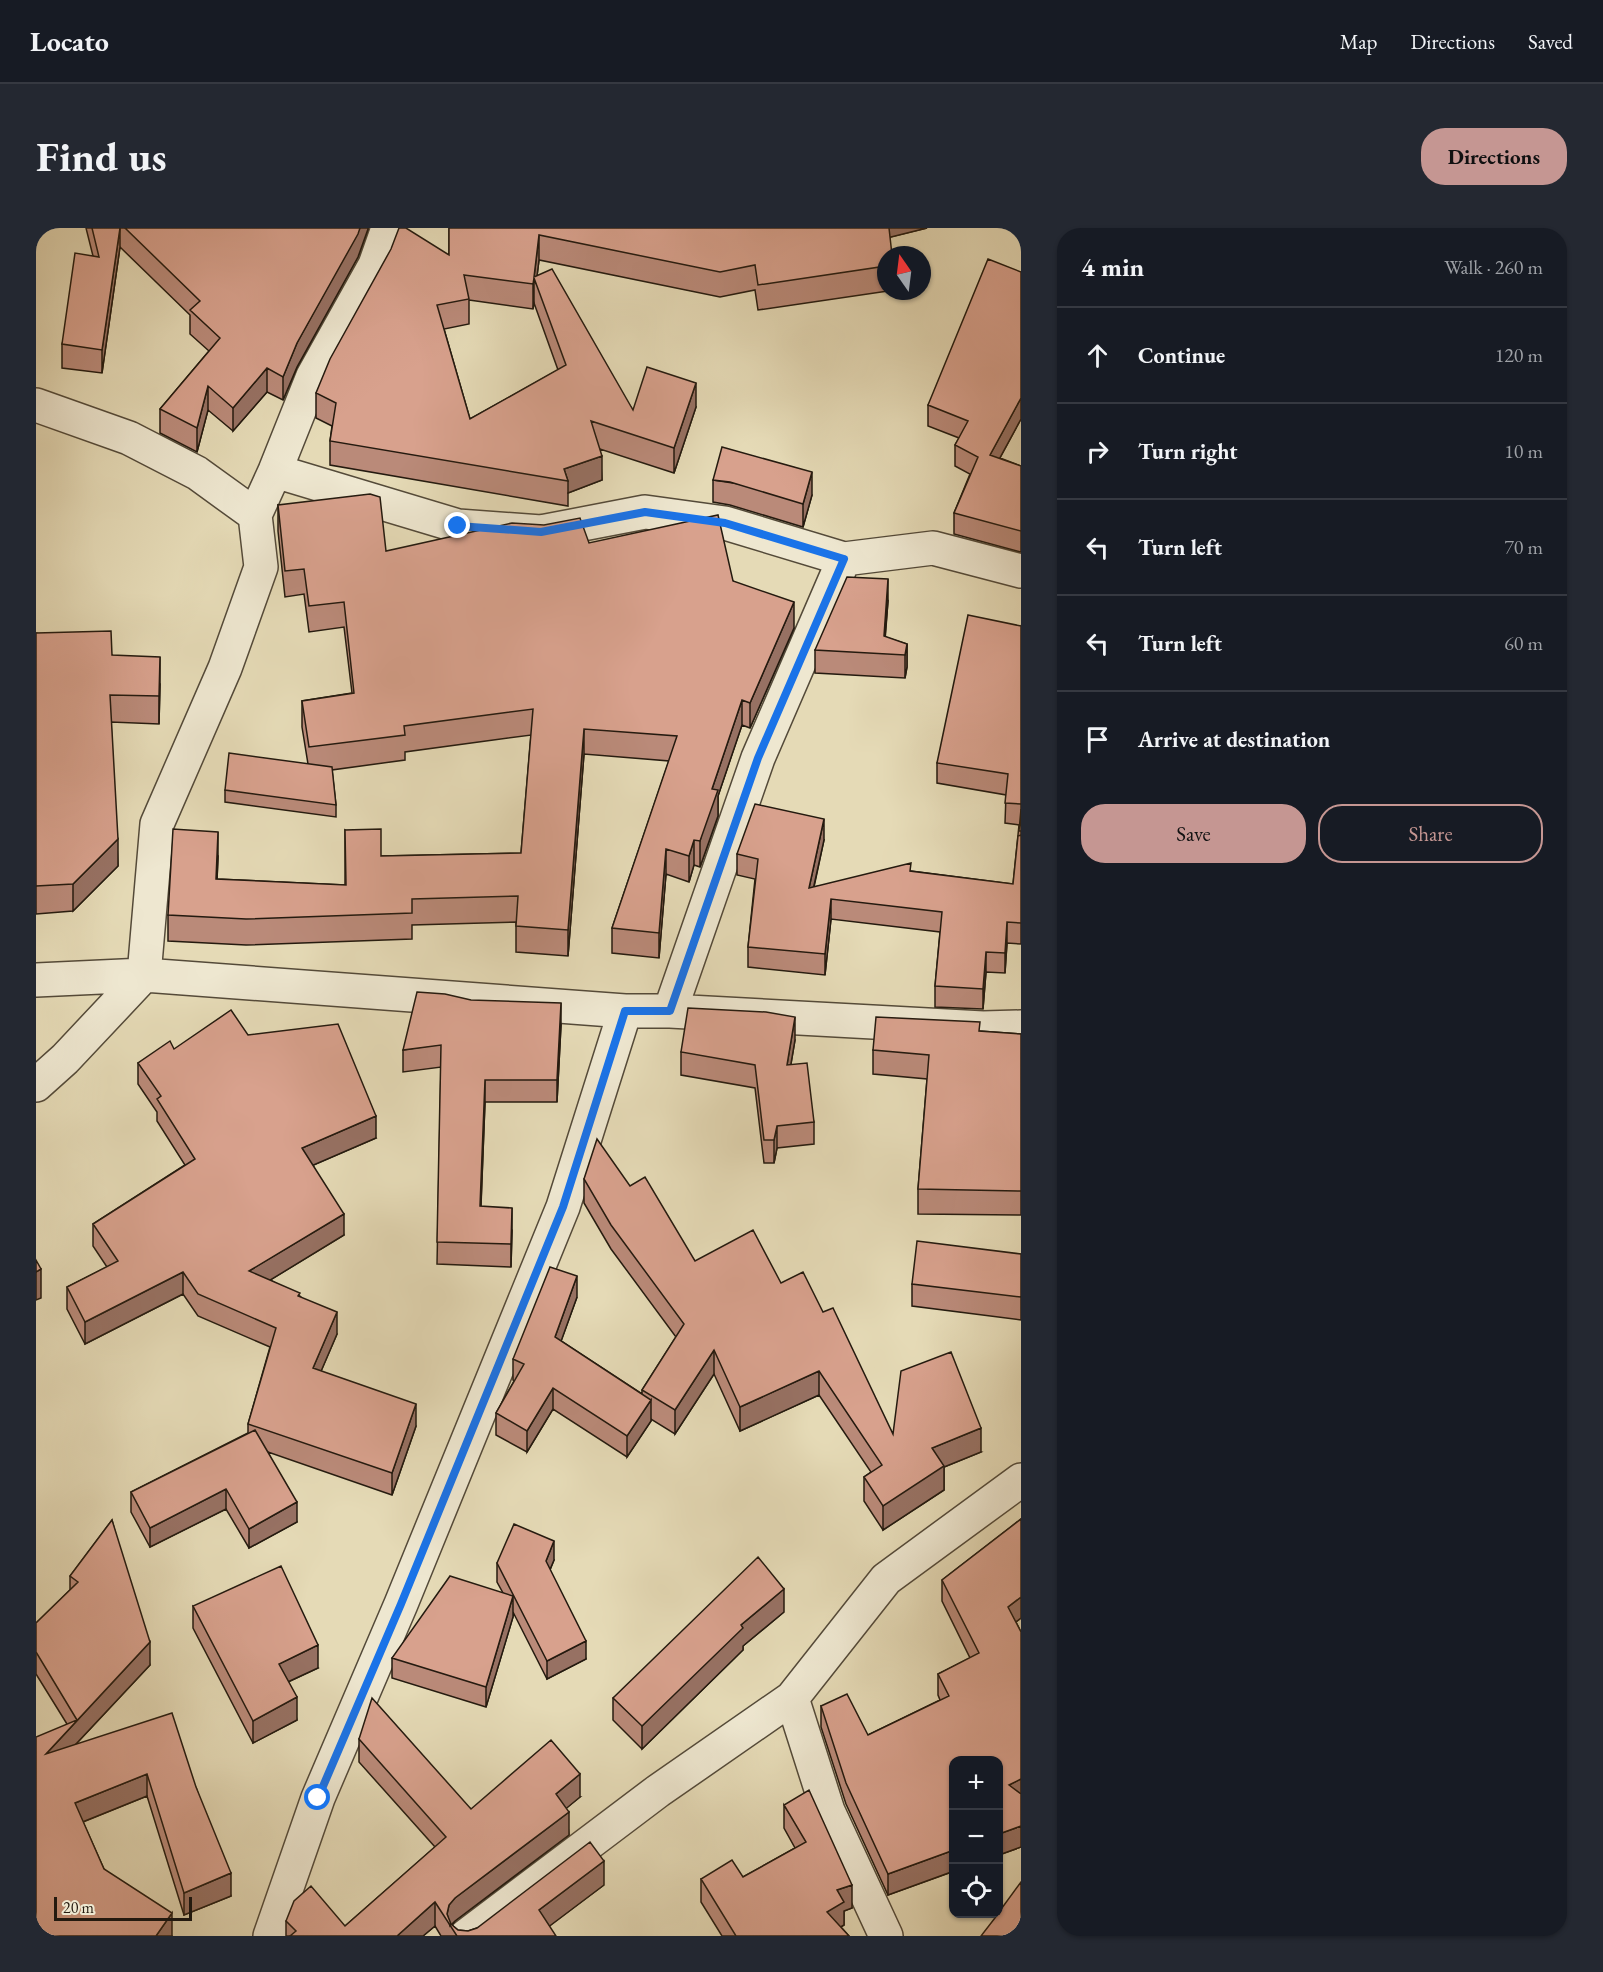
<!DOCTYPE html>
<meta charset="utf-8">
<style>
body{margin:0;font-family:"EB Garamond",serif;background:#242831;color:#f1f3f6}
.controls{position:absolute;right:18px;bottom:18px;display:grid;overflow:hidden;border-radius:12px;box-shadow:0 2px 4px #0004}
.controls button{width:54px;height:54px;display:grid;place-items:center;padding:0;border:0;border-bottom:2px solid #363941;background:#171b24;color:#f1f3f6;font:30px sans-serif}
.compass{position:absolute;left:841px;top:18px;width:54px;height:54px;border-radius:50%;background:#171b24;box-shadow:0 2px 4px #0004;rotate:346deg}
.scale{position:absolute;left:18px;bottom:15px;width:138px;box-sizing:border-box;padding-left:6px;border:3px solid #241a0f;border-top:0;font-size:16px;line-height:21px;white-space:nowrap;color:#241a0f;-webkit-text-stroke:4px #eee7d0;paint-order:stroke}
.stop{position:absolute;width:18px;height:18px;margin:-14px;border:4px solid #1a73e8;border-radius:50%;background:#fff}
.stop.end{background:#1a73e8;border-color:#fff;box-shadow:0 2px 6px #0008}
.list{margin:0;padding:0;list-style:none}
h2{display:flex;justify-content:space-between;align-items:center;height:78px;margin:0;padding:0 24px;font-size:26px}
h2 small{font-size:20px;font-weight:400;color:#9ea1a6}
.list li{display:grid;grid-template-columns:39px 1fr auto;gap:18px;align-items:center;box-sizing:border-box;height:96px;padding:0 24px;border-top:2px solid #363941}
.list b{display:block;font-size:22px;white-space:nowrap}
.list em{font-size:20px;font-style:normal;color:#9ea1a6}
.actions{display:flex;gap:12px;padding:18px 24px}
.actions a{flex:1;padding:14px 0;border:2px solid #c59692;border-radius:24px;text-align:center;font-size:21px;color:#c59692}
.actions .main{background:#c59692;color:#111}
.icon{flex:none;width:33px;height:33px;fill:none;stroke:currentColor;stroke-width:2;stroke-linecap:round;stroke-linejoin:round}
.map{position:relative;flex:none;width:985px;height:1708px;overflow:hidden;border-radius:24px}
header{display:flex;align-items:center;gap:36px;box-sizing:border-box;height:84px;padding:0 30px;background:#171b24;border-bottom:2px solid #363941}
header strong{font-size:28px}
nav{display:flex;gap:33px;margin-inline-start:auto;font-size:21px}
.intro{display:flex;align-items:center;justify-content:space-between;box-sizing:border-box;height:144px;padding:0 36px}
h1{margin:0;font-size:42px}
.button{padding:15px 27px;border-radius:24px;background:#c59692;color:#111;font-size:21px;font-weight:700}
main{display:flex;gap:36px;padding:0 36px}
aside{flex:1;background:#171b24;border-radius:24px;box-shadow:0 2px 4px #0004}
.map>svg:first-child{display:block}
.lines{fill:none;stroke-linecap:round;stroke-linejoin:round}
.street-casing{stroke:#544a39;stroke-width:36}
.street{stroke:#eee7d0;stroke-width:33}
.wall{fill:#ba8a79;stroke:#241a0f;stroke-width:1.5;fill-rule:evenodd}
.shaded-wall{fill:#977163;stroke:#241a0f;stroke-width:1.5}
.building{fill:#d8a18d;stroke:#241a0f;stroke-width:1.5;fill-rule:evenodd}
.route{stroke:#1a73e8;stroke-width:8}
</style>
<header>
<strong>Locato</strong>
<nav><a>Map</a><a>Directions</a><a>Saved</a></nav>
</header>
<div class="intro"><h1>Find us</h1><a class="button">Directions</a></div>
<main>
<div class="map">
<svg width="985" height="1708" viewBox="0 0 985 1708">
<rect width="100%" height="100%" fill="#e5dab6"/>
<filter id="stains"><feTurbulence type="fractalNoise" baseFrequency=".00333" numOctaves="4"/><feColorMatrix values="0 0 0 0 .2 0 0 0 0 .09 0 0 0 0 .02 0 0 0 .5 -.17"/></filter>
<radialGradient id="worn" r=".72"><stop offset=".6" stop-color="#630" stop-opacity="0"/><stop offset="1" stop-color="#630" stop-opacity=".3"/></radialGradient>
<g class="lines">
<defs>
<path id="street" d="M0,177l93,33 68,35 58,42
M239,243l183,55 83,6 104,-20 80,11 119,36 89,-11 88,23
M0,752l108,-5 481,36h45l313,17 38,-1
M634,783l88,-253 86,-199
M0,857l29,-26 79,-84 13,-151 68,-156 36,-101 -6,-52 20,-44 38,-95 62,-111 13,-37
M756,1470l36,113 58,125
M234,1708l48,-138 83,-194 162,-397 62,-196
M430,1708l192,-145 134,-93 94,-119 135,-99"/>
</defs>
<use href="#street" class="street-casing"/>
<use href="#street" class="street"/>
</g>
<path class="wall" d="M50,0h282v1l-10,28 -61,110 -14,33 -16,-8 -34,39 -25,-21 -11,42 -37,-19v-24l49,-58 -19,-17v-19l-70,-68 -18,126 -40,-5v-24l31,-88z
M413,0h478l-37,9 -4,18v36h2l-130,19 -3,-20 -35,7 -181,-37 -2,16 96,134 63,-3 -22,66 -74,-24 2,31 -34,13v13l-238,-41v-24l2,-15 -16,-8v-25l133,-139zM433,72l64,9 1,-6 24,67 -88,49 -26,-90 25,-5z
M985,44v147l-21,39 21,8v86l-67,-18v-21l16,-39 -15,-8v-21l4,-7 -31,-12v-21z
M677,252l99,15 -9,32 -73,-22 -17,-3z
M242,277l108,46 203,-8 144,38 61,47 -44,100 -8,-3 -24,71v20l-18,51 -6,-2 -5,17 -23,-8 -7,84 -47,-5v-25l57,-167 -85,-7 -16,202 -52,-4v-30l-104,3v14l-166,6 -78,-4v-26l50,-58 -1,22 128,6v-55l36,26 140,-3 10,-118 -126,17v8l-73,10 4,35v12l-111,-15v-12l83,-26 -6,-37v-26l50,-8 -8,-66 -35,5 -5,-38 -19,3 -7,-66z
M852,373l-3,36 22,7v23l-2,11 -90,-5v-23z
M985,398v318l-14,-1 -2,30 -19,-1 -3,37 -48,-2v-21l5,-54 -109,-13 -6,56 -77,-8v-20l7,-68 -18,-4v-21l87,-14 -10,47 97,-16 102,13 6,-59 -14,-2 1,-28 -69,-12v-20z
M0,405l76,22 48,29 -1,40 -48,-2 7,144 -45,45 -37,3z
M525,797l-4,77h-72l-4,104 31,24 -1,37 -74,-3 4,-197 -38,5v-22z
M944,803l41,3v181l-103,-1v-25l9,-110 -54,-5v-24z
M212,807l128,103 -63,27 31,70 -74,45 30,16 37,38 -16,37 95,55 -24,69 -124,-43 29,70 -48,26 -23,-39 -76,38 -19,-35v-20l117,-59v-9l22,-77 -72,-31 -15,-22 -98,50 -18,-35v-22l40,-20 -14,-21v-22l92,-59 -28,-44v-9l-19,-28v-21l36,-14z
M759,812l-4,24 23,58v22l-37,4 -3,15h-10l-9,-75 -74,-13v-23z
M548,951l46,7 65,75 86,22 42,29 70,122 88,18 -37,15v23l-61,40 -19,-29v-24l7,-5 -52,-77 -79,36 -26,-57 -39,60 -24,-15v2l-24,36 -74,-48 -26,43 -31,-17v-22l18,-32 -1,-1v-21l64,-62 -16,44 81,53v-4l34,-53 -65,-88 -27,-46z
M985,1026v66l-109,-14v-22z
M985,1291v99l-5,4 5,10v215l-133,48 -42,-91 -25,-77v-21l47,29 72,-35 -2,-5v-21l32,-16 -28,-57v-21z
M76,1292l38,145 -74,79 120,43 35,109 -47,19 -37,-119 -64,26 21,47 68,67h-136l31,-212 -31,-50v-51l34,-33v-14z
M518,1332l-4,10 36,89 -39,20 -34,-67v5l-27,90 -94,-29v-20l111,-65 -6,-11v-19z
M157,1378l125,62 -30,14 9,38 -44,23 -60,-115z
M748,1384l-41,34v4l-101,99 -29,-29v-22z
M323,1511l112,70 109,-12 -14,11 3,27 -114,86 -3,4 6,5 10,1 136,-46 -55,41 -92,10h-16l-6,-10 -12,10h-137v-15l59,5 90,-79 -76,-85z
M748,1577l68,103 -8,3v14l-3,2 8,9h-127l-21,-34v-23l42,-2 52,-29 -11,-20z"/>
<path class="shaded-wall" d="M84,0v19l-18,126v-23z
M324,0h8v1l-10,28 -61,110 -14,33v-23l14,-34z
M851,0h40l-40,10z
M503,7v25l-3,24 -2,-6z
M498,50v25l-1,6v-25z
M231,140v24l-34,39v-23z
M660,155v24l-22,66v-25z
M172,158v24l-11,42v-24z
M985,170v21l-31,57v-21z
M566,228v24l-34,13v-12l-4,-12z
M776,244v23l-9,32v-23z
M852,351v22l-4,53v-18z
M758,374v26l-44,100v-25z
M871,416v23l-2,11v-23z
M124,429v27l-1,40v-28z
M706,472v25l-24,71v20l-18,51v-26l12,-52z
M548,501v25l-16,202v-26z
M788,591v21l-15,68v-20z
M182,604v25l-2,48v-26z
M82,611v27l-45,45v-27z
M658,612v25l-5,17v-26z
M630,621v25l-7,84v-25z
M795,671v20l-6,56v-21z
M971,694v21l-2,30v-20z
M950,724v20l-3,37v-20z
M525,775v22l-4,77v-22z
M759,789v23l-8,47v-22z
M449,852v22l-5,126v-22z
M340,888v22l-74,32v-22z
M741,898v22l-3,15v-23z
M476,980v22l-1,37v-23z
M308,986v21l-95,58v-22z
M5,1041v29l-5,2v-28z
M147,1044v22l-98,50v-22z
M541,1048v21l-22,61v-21z
M301,1084v22l-24,56v-22z
M678,1122v24l-39,60v-24z
M783,1143v24l-79,36v-24z
M517,1160v21l-26,43v-21z
M615,1172v21l-24,36v-21z
M380,1176v22l-24,69v-22z
M945,1200v24l-37,15v23l-61,40v-24l49,-58z
M190,1261v20l-76,38v-19z
M261,1274v20l-48,26v-19z
M518,1313v19l-8,19v-18z
M748,1361v23l-41,34v4l-101,99v-23l99,-101z
M477,1368v21l-27,90v-20z
M985,1369v21l-13,10v-21z
M550,1413v18l-39,20v-18z
M114,1414v23l-104,111v-22z
M282,1417v23l-39,18v-22z
M261,1469v23l-44,23v-22z
M111,1546v22l-72,29v-22z
M544,1546v23l-24,20v-23z
M985,1551v21l-12,-15z
M533,1584v23l-114,86 -5,5 -3,-12 2,-9 6,-7z
M985,1598v21l-22,8v-21z
M918,1622v21l-66,24v-21z
M568,1633v24l-65,49v-24z
M195,1645v23l-47,19v-22z
M816,1657v23l-8,3v14l-17,10v-23l10,-22z
M399,1674v24l-12,10h-26z
M136,1685v23h-16z"/>
<path class="building" d="M56,0h28l-18,122 -40,-6 13,-91 24,4z
M89,0h235l-2,6 -61,109 -14,34 -16,-9 -34,40 -25,-22 -11,42 -37,-19 60,-71 -30,-28 10,-9z
M363,0h7l43,27v-27h440l3,27h-6v11l-128,19 -3,-20 -35,7 -181,-37 -5,42 18,-8 81,141 14,-43 49,16 -22,65 -83,-27 11,35 -38,13 4,12 -238,-40 6,-38 -20,-10 14,-34 61,-110zM428,47l69,9 1,-6 32,87 -96,54 -33,-114 32,-6z
M952,31l33,13v126l-31,57 31,11v65l-67,-18 24,-56 -23,-12 13,-24 -40,-16z
M686,219l90,25 -9,32 -73,-22 -17,-2z
M334,266l10,3 6,54 126,-28 32,2 36,-7 9,25 129,-28 15,66 61,21 -44,101 -8,-3 -30,89 6,1 -18,51 -6,-1 -5,16 -23,-7 -7,84 -47,-5 65,-192 -93,-7 -16,201 -52,-4 2,-30 -106,3v14l-166,6 -78,-4 5,-86 45,3 -2,47 130,6 -1,-55 36,-1v27l140,-3 12,-144 -129,17 1,9 -96,12 -7,-46 52,-8 -10,-91 -35,4 -5,-37 -19,2 -7,-66z
M811,349l41,2 -4,57 23,8 -2,11 -90,-5z
M932,387l53,11v178l-16,-1 3,-29 -71,-11z
M75,403l1,24 48,2 -1,39 -49,-1 8,144 -45,45 -37,2v-253z
M193,525l103,14 4,38 -111,-15z
M719,576l69,15 -15,69 102,-25 -1,8 103,13 5,-48 3,-1v88l-14,-1 -2,31 -19,-1 -3,37 -48,-3 7,-74 -111,-13 -6,55 -77,-7 10,-88 -21,-5z
M985,581v22h-2z
M381,764l28,2 26,6 90,3 -4,77h-72l-5,126 32,2 -1,36 -74,-2 4,-197 -38,5z
M652,780l78,4 29,5 -8,48 20,-2 7,59 -37,4 -3,14h-10l-9,-75 -74,-13z
M195,782l17,25 90,-11 38,92 -74,32 42,66 -95,57 51,22 -2,3 39,16 -24,56 103,36 -24,69 -144,-49 28,-96 -78,-34 -15,-22 -98,50 -18,-35 51,-26 -25,-37 102,-65 -38,-60 4,-3 -23,-33 32,-22 4,8z
M840,789l104,5 -1,9 42,3v157l-103,-2 11,-134 -56,-5z
M561,911l33,47 15,-9 50,84 58,-31 28,53 22,-11 20,40 10,-4 60,126 8,-63 50,-19 30,76 -49,20 12,18 -61,40 -19,-29 18,-12 -63,-94 -79,36 -26,-57 -39,60 -33,-20 42,-66 -73,-99 -27,-46z
M881,1013l104,13v43l-109,-13z
M0,1032l5,9 -5,3z
M514,1039l27,9 -22,61 96,63 -24,36 -74,-48 -26,43 -31,-18 28,-49 -11,-5z
M219,1202l42,72 -48,27 -23,-40 -76,39 -19,-36z
M985,1291v78l-13,10 13,25v147l-12,6 12,9v32l-22,8v-73h-45v89l-66,24 -42,-91 -25,-77 26,-12 21,41 81,-39 -11,-22 41,-21 -37,-73z
M76,1292l38,122 -104,112 126,-41 24,74 35,86 -47,20 -37,-119 -72,29 29,66 68,44 -16,23h-120v-199l41,-17 -41,-68v-29l42,-41 -8,-6z
M478,1296l40,17 -8,20 40,80 -39,20 -50,-98z
M722,1329l26,32 -43,36 2,3 -101,98 -29,-28z
M245,1338l37,79 -39,19 18,33 -44,24 -60,-115z
M414,1348l63,20 -27,91 -94,-29z
M336,1470l99,111 80,-69 29,34 -24,20 13,18 -114,86 -6,7 -2,9 4,10 7,6 10,1 9,-3 113,-86 14,19 -65,49 17,26h-99l-22,-34 -38,34h-107l6,-5 -10,-10 8,-20 17,-15 34,40 101,-89 -87,-98z
M773,1562l43,95 -15,5 7,12 -17,10 22,24h-113l-35,-57 31,-19 11,17 63,-35 -22,-37z
M985,1654v54h-40l17,-22h1v-2z"/>
<g class="lines">
<path class="route" d="M282,1570l83,-194 162,-397 62,-196h45l88,-253 86,-199 -119,-36 -80,-11 -104,20 -83,-6"/>
</g>
<rect width="100%" height="100%" filter="url(#stains)"/>
<rect width="100%" height="100%" fill="url(#worn)"/>
</svg>
<div class="controls">
<button>+</button>
<button>−</button>
<button><svg class="icon" aria-label="locate" viewBox="0 0 24 24"><circle cx="12" cy="12" r="6"/><path d="M12 2v4M12 18v4M2 12h4M18 12h4"/></svg></button>
</div>
<svg class="compass" viewBox="-18 -18 36 36"><path d="M0-13l5 13h-10z" fill="#e53935"/><path d="M0 13l5-13h-10z" fill="#9ea1a6"/></svg>
<div class="scale">20 m</div>
<div class="stop" style="left:282px;top:1570px"></div>
<div class="stop end" style="left:422px;top:298px"></div>
</div>
<aside>
<h2>4 min<small>Walk · 260 m</small></h2>
<ul class="list">
<li><svg class="icon" aria-label="ahead" viewBox="0 0 24 24"><path d="M12 20V5M6 11l6-6 6 6"/></svg><div><b>Continue</b></div><em>120 m</em></li>
<li><svg class="icon" aria-label="right" viewBox="0 0 24 24"><path d="M7 20v-9h11M14 6l5 5-5 5"/></svg><div><b>Turn right</b></div><em>10 m</em></li>
<li><svg class="icon" aria-label="left" viewBox="0 0 24 24"><path d="M17 20v-9H6M10 6l-5 5 5 5"/></svg><div><b>Turn left</b></div><em>70 m</em></li>
<li><svg class="icon" aria-label="left" viewBox="0 0 24 24"><path d="M17 20v-9H6M10 6l-5 5 5 5"/></svg><div><b>Turn left</b></div><em>60 m</em></li>
<li><svg class="icon" aria-label="arrive" viewBox="0 0 24 24"><path d="M6 21V4h12l-3 4 3 4H6"/></svg><div><b>Arrive at destination</b></div></li>
</ul>
<div class="actions"><a class="main">Save</a><a>Share</a></div>
</aside>
</main>
